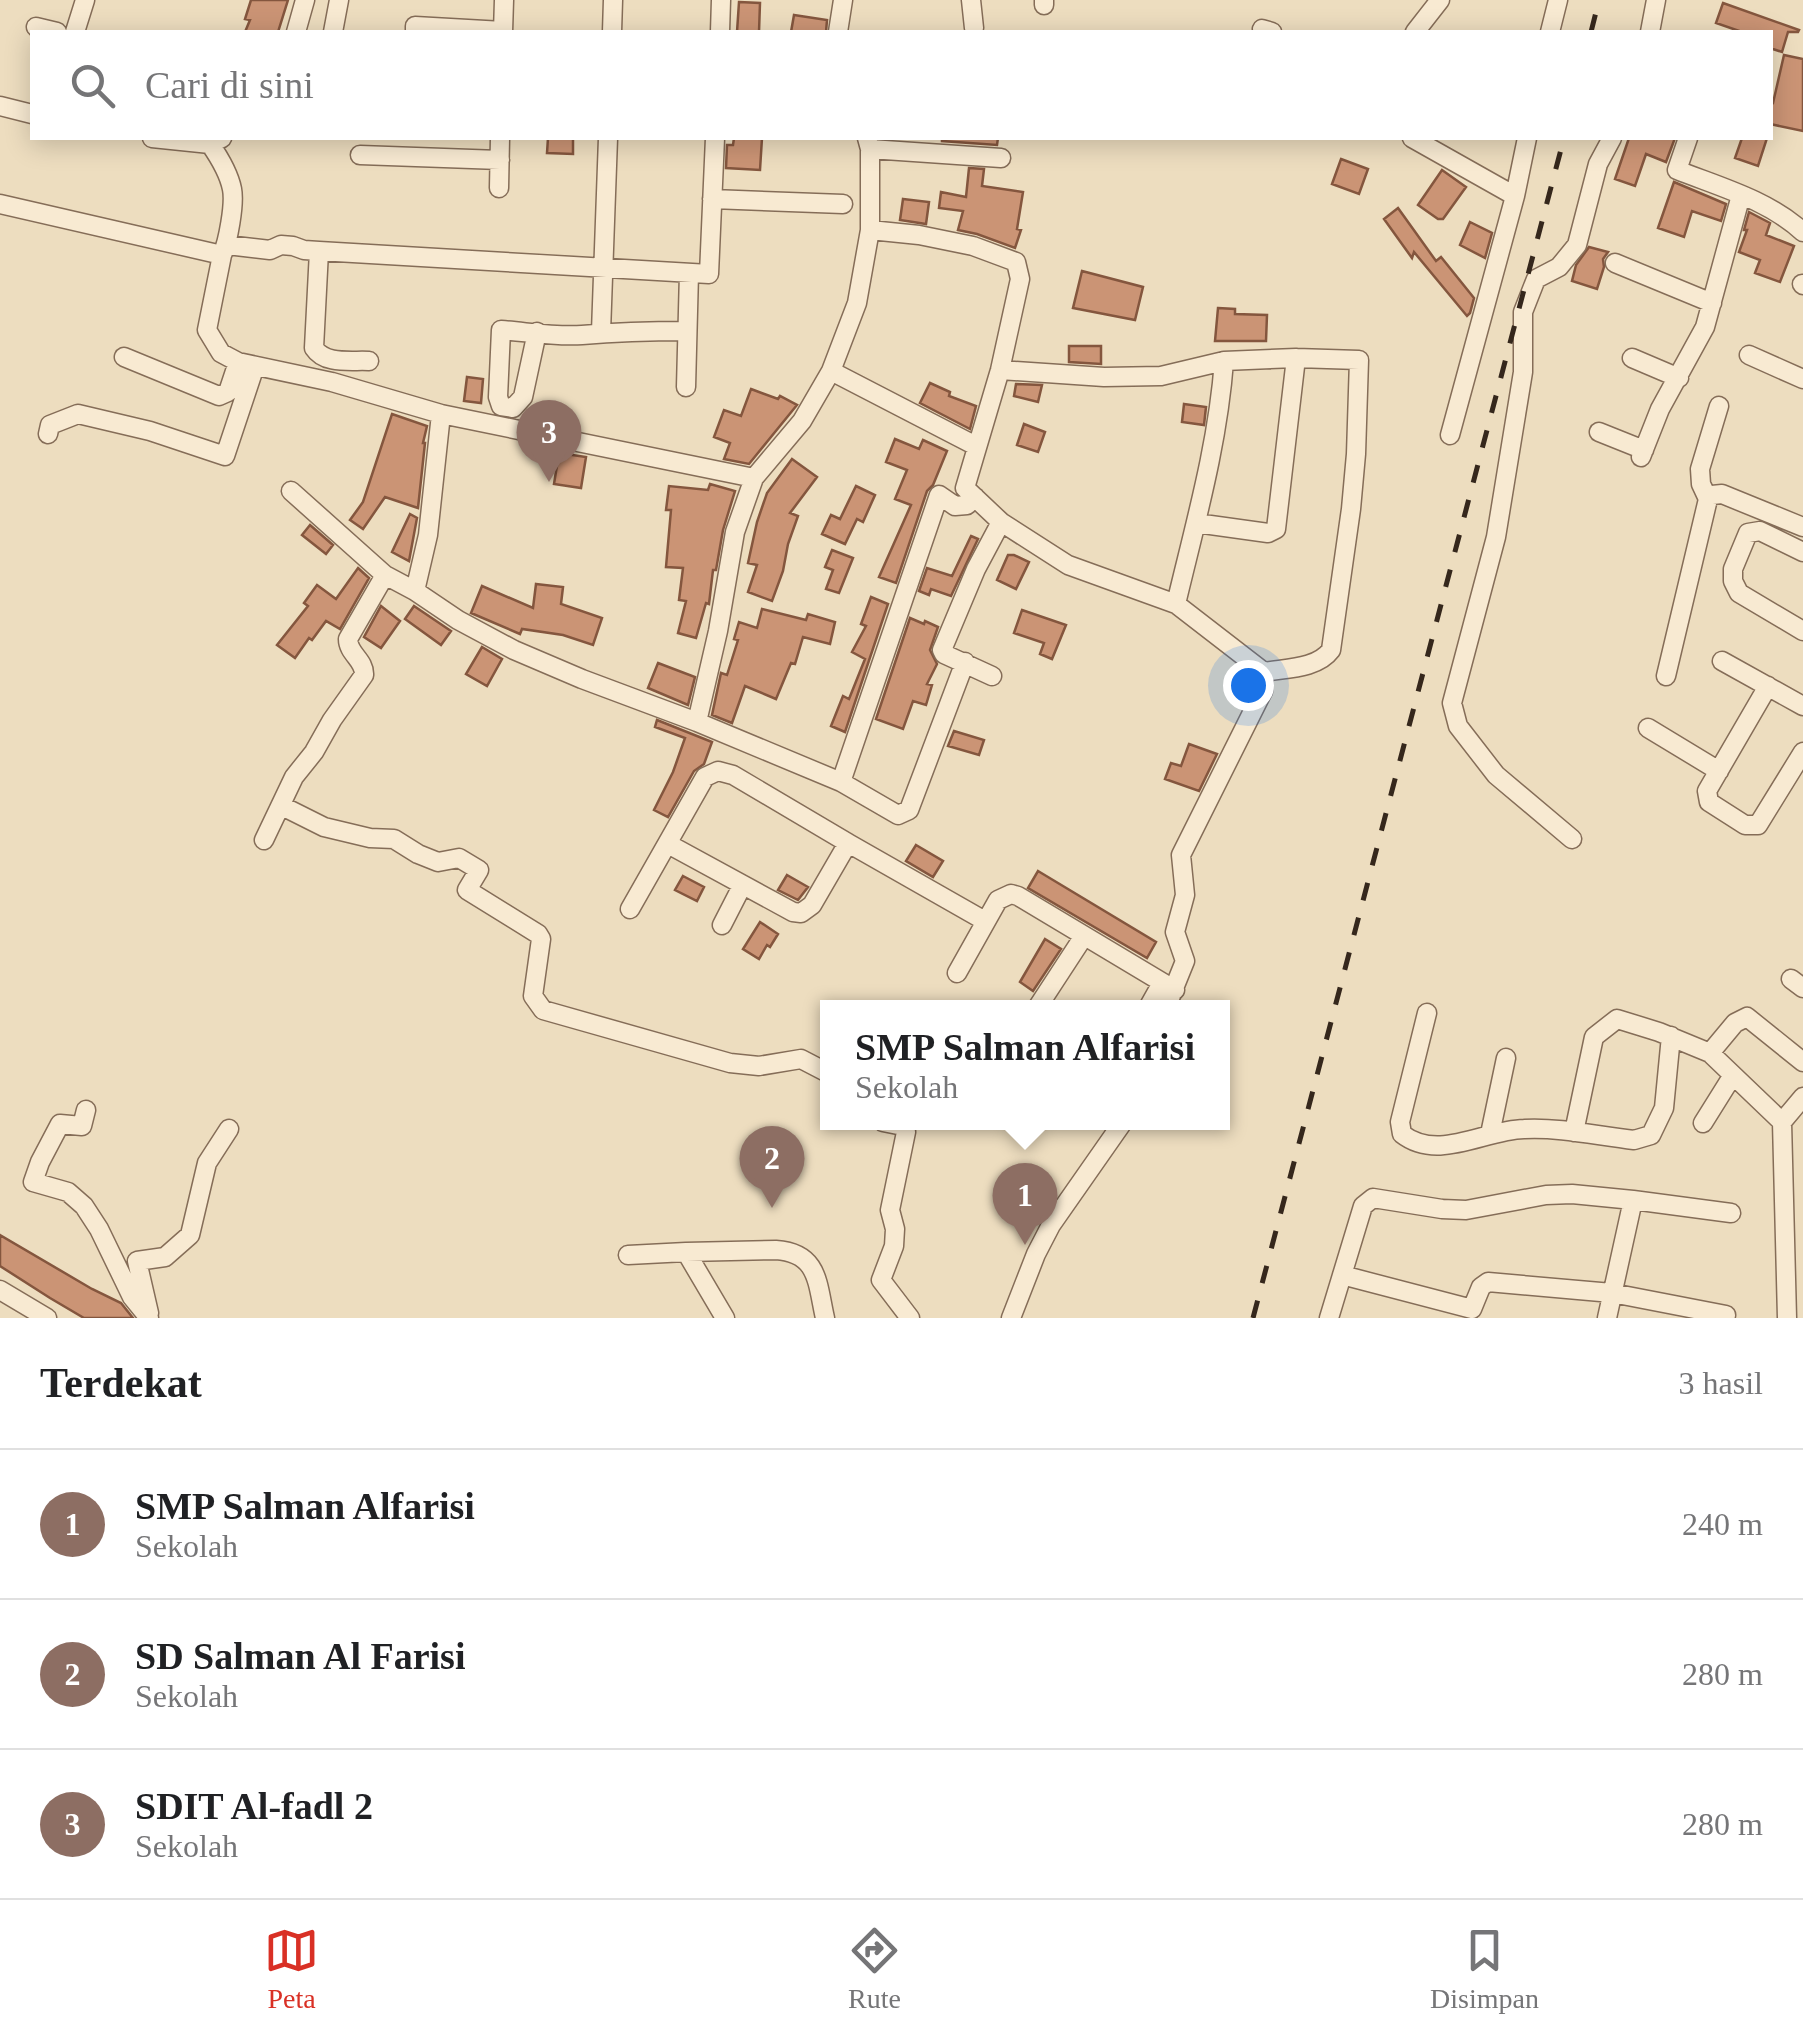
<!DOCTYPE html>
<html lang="id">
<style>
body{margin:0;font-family:"Times New Roman",serif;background:#f2f2f2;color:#202124}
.you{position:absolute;left:1248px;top:685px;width:35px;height:35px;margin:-25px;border:8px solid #fff;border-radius:50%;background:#1a73e8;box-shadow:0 0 0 15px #1a73e833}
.badge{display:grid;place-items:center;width:65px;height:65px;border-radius:50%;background:#d93025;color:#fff;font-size:32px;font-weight:700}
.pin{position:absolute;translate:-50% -82px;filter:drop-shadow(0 2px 5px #0008)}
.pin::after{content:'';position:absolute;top:52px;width:35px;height:30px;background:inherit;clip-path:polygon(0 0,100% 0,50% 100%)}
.popup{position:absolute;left:820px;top:1000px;width:410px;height:130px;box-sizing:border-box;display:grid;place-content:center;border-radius:0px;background:#fff;filter:drop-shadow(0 2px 8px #0005);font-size:32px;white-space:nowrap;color:#757577}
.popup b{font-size:38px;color:#202124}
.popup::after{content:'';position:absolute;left:50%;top:100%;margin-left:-20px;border:20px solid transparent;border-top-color:#fff}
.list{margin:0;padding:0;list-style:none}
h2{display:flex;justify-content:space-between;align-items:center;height:130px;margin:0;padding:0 40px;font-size:42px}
h2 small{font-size:32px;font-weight:400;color:#757577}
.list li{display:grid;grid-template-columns:65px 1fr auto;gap:30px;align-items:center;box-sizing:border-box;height:150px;padding:0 40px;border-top:2px solid #e0e0e0}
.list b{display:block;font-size:38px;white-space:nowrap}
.list p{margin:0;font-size:32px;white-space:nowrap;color:#757577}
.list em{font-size:32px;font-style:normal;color:#757577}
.icon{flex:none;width:55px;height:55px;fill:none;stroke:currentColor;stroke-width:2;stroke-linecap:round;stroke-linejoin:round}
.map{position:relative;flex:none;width:1803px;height:1318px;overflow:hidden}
.search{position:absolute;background:#fff;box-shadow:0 5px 25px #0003;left:30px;right:30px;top:30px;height:110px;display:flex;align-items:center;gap:25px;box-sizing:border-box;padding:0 35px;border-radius:0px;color:#757577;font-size:38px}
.sheet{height:580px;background:#fff}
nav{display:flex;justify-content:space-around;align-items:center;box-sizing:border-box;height:140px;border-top:2px solid #e0e0e0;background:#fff;font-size:28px;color:#757577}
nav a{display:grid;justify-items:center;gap:5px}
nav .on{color:#d93025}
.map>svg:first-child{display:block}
.building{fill:#cb9475;stroke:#84563e;stroke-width:2.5}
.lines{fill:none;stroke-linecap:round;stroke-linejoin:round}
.street-casing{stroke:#856d58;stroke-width:21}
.street{stroke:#f8ead2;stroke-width:18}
.rail{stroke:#35271c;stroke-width:5;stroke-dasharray:18 18;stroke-linecap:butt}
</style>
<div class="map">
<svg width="1803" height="1318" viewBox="0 0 1803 1318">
<rect width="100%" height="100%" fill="#edddbf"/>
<path class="building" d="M251,0h37l-10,32h-33l5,-12 -5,-1z
M739,2l21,1 -1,29h-22z
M1723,3l76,27 -1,2h-10l-6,20 -12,-4v-16h-28l-26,-9z
M794,15l33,5 -1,12h-35z
M1784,55l19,4v72l-33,-7v-22l3,1z
M548,138h25v16l-26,-1z
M734,138h28l-2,32 -34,-2 1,-23h6z
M942,138h56l-1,7 -55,-4z
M1629,138h46l-9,24 -20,-8 -11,32 -20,-7z
M1742,138h25l-9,28 -23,-8z
M1341,159l27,10 -9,25 -27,-10z
M969,168l15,1 -2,17 41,6 -6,37 4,1 -6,18 -38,-14 -19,-4 5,-19 -24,-3 2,-16 25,5z
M1442,170l24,17 -23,32h-5l-20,-14z
M1674,182l52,22 -5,17 -29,-10 -8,26 -26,-9z
M903,199l26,3 -3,22 -26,-4z
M1398,208l38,53 5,-4 33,41 -4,15 -3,3 -53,-64 -2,6 -28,-39z
M1749,212l21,11 -4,12 28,11 -14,36 -25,-9 5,-13 -21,-8 8,-22h-3z
M1470,222l22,11 -7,25 -25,-13z
M1589,247l19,5 -5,7 1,8 -7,22 -25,-8 4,-16z
M1082,271l61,16 -8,33 -62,-12z
M1218,308l17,1v5l32,1 -1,26h-51z
M1069,346h32v18l-32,-2z
M467,377l16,2 -2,24 -17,-2z
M930,383l20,9 -1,4 27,10 -6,23 -50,-26z
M1016,384l26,1 -4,17 -24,-6z
M751,389l27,10 2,-3 17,9 -48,59 -25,-5 6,-16 -16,-6 10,-27 17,6z
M1184,404l22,3 -2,18 -22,-3z
M392,414l35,12 -4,17h2l-7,65 -33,-11 -22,32 -13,-9 13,-18z
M1024,424l21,8 -7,20 -21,-7z
M895,439l24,10 4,-9 24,11 -14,34 -6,6 -31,92 -17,-6 32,-72 -16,-6 12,-29 -21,-8z
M559,453l27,4 -5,31 -27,-4z
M792,459l25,18 -27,36 8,3 -10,28 -5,27 -11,30 -24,-9 9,-27 -9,-2 9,-41 10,-29z
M710,484l25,7 -12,39 -7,40h-3l-4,34 -3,-1 -10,35 -18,-5 8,-32 -7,-1 4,-32 -17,-1 5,-57h-5l3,-24 39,4z
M856,486l19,9 -12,27 -6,-3 -12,25 -23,-10 9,-19 9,4z
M410,514l7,4 -8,43 -17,-9z
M310,525l23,20 -7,9 -24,-19z
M971,536l7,3 -27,57 -20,-7 -2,6 -10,-4 8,-23 25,8z
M832,550l21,8 -14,35 -13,-4 7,-19 -8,-3z
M1008,555h6l15,7 -13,27 -19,-9z
M358,568l11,10 -29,51 -14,-8 -14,19 -3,-2 -14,20 -18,-13 31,-39 -4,-3 13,-18 19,14z
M536,584l27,3 -2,17 41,14 -9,27 -30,-10 -41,-6 -2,5 -49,-21 11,-27 51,22z
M871,597l17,7 -43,128 -14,-6 12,-30 6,3 16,-40 -13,-7 14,-26 -5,-2z
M381,606l19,15 -19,27 -17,-11z
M414,606l37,25 -10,14 -36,-26z
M762,609l44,11 2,-6 27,8 -5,22 -27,-7 -8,27 -4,-1 -15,36 -31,-13 -13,37 -20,-8 9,-42 6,2 11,-35 -4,-1 5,-17 18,6z
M1022,610l44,15 -14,34 -12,-5 4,-11 -30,-10z
M910,618l14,6 1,-3 13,6 -8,23 7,14 -10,20 5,1 -6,20 -13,-4 -10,28 -27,-10z
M482,647l20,12 -15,27 -21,-12z
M658,663l37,14 -7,28 -40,-17z
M657,720l55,22 -8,22 -10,7 -26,46 -14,-7 19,-38 12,-34 -30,-11z
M954,731l30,9 -5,15 -31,-9z
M1189,744l28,10 -18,37 -34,-12 6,-16 10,3z
M916,845l27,16 -10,16 -27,-16z
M1038,871l118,71 -9,16 -119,-70z
M787,875l21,12 -10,13 -20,-10z
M683,876l21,11 -7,14 -22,-11z
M760,922l18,12 -8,13 -3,-2 -8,14 -16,-10z
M1045,939l16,10 -28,42 -13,-9z
M0,1235l92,54 29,14 12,15h-49l-34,-20 -50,-32z"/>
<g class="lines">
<defs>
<path id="street" d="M971,0l3,28
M1044,0v5
M36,27l21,5
M1262,29l10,3
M75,32l10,-32
M296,32l9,-32
M333,32l6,-32
M415,32v-6l88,5
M503,32l1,-32
M612,32l1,-32
M720,32l1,-32
M838,32l5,-32
M1415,32l25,-32
M1550,32l8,-32
M1650,32l6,-32
M0,106l32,8
M152,138l58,6 12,-6
M1412,138l103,58
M1688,138l-11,32c43,17 91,30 126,62
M210,144c9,13 19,30 22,45 3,15 -4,53 -10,66l-15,75 14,23 17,9 94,20 109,32 313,64
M870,149l131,9
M360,155l140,5
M499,188l1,-50
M712,199l131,5
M0,204l222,51
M870,230l49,5 54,11 43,16 4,17 -20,91 -35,118 36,34 67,43 108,39 88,68 -1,19 -82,164 4,40 -10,37 10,29 -19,47
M227,245l43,5 11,-5 12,1 11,4 15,1 390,23 6,-136
M319,251l-5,97c11,17 37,12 55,13
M1615,263l97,40
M1802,284l1,1
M537,332l-14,65 -10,11 -12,-2 -3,-9 3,-67c27,2 55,7 81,5 35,-3 70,-4 105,-4
M601,332l7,-194
M1749,355l54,24
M124,357l95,39 9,-4 10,-30
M1632,358l47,20
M1000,370l104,7 57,-1 63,-15 72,-3 63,2 -3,94 -5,55 -20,141c-14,19 -45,18 -67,22
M831,371l145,75
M686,387l3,-114
M1599,432l45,18
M48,434l2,-9 28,-11 72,17 75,25 30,-90
M1450,435l65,-239 12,-58
M1641,457l19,-48 45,-82 36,-132
M291,491l94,84 30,16 43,29 56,30 68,29 115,43 144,60 57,33 11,-5 56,-148
M1708,499l-7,-15 -1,-15 19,-63
M1196,523l72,10 8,-4 20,-171
M1803,552l-43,-21 -12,2 -15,36v12l6,12 64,38
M415,591l13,-56 13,-121
M1176,604c19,-80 42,-160 48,-243
M1722,661l81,45
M992,676l-48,-22 -2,-4 34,-81 25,-47
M1666,676l42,-177 4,-4 10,-1 81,33
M1768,686l-61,105 2,11 36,23h13l45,-73
M697,722l21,-91 17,-99 19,-54 48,-57 29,-50 26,-68 13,-73v-81l-3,-11
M1648,728l71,43
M841,782l98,-287 16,11 12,-1 8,-8
M282,806l42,21 46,11 24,1 24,15 20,8 21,-4 20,12 -12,20 71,44 3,5 -8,57 10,14 187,53 29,3 42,-7 27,14
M1572,839l-76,-64 -38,-49 -6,-23 44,-166 27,-165v-60l13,-33 23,-12 18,-22 21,-81 14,-26
M264,840l30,-63 20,-25 18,-32 32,-45c1,-15 -16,-21 -16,-36l37,-64
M668,844l125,68 8,1 11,-8 36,-62 137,78
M630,909l75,-132 13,-6 15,4 115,68
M722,925l20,-39
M957,973l41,-73 13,-6 7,2 157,94
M1791,979l12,9
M1037,1008l47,-72
M1148,1008l14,-25
M1427,1013l-27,109 2,12c36,28 82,-4 122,-5 36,-2 74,7 110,11l17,-5 13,-27 7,-72
M86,1110l-4,16 -22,-2 -20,38 -7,20 35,10 16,14 15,23 33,68 17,21
M883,1122l20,4 3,6 -16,78 5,19 -1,17 -13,34 29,38
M1782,1122l-72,-69 25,-30 12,-6 56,45
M1703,1123l30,-48
M1574,1132l20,-95 23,-18 42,13 51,21
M1490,1134l16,-76
M686,1252l90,-2c43,3 41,33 49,68
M628,1255l58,-3 39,66
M1342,1275l130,34 9,-22 7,-5 124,11 114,22
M0,1290l47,28
M149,1313l-12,-52 28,-4 25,-22 17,-72 22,-34
M1011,1318l25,-64 15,-29 72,-103
M1329,1318l34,-112 10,-8 69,11 24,1 80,-15 26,-1 61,6
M1607,1318l26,-118 98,13
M1787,1318l-5,-196 21,-25"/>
</defs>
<use href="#street" class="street-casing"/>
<use href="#street" class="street"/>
<path class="rail" d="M1591,32l8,-32
M1253,1318l311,-1180"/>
</g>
</svg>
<div class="you"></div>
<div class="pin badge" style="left:1025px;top:1245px;background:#8d6e63">1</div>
<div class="popup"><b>SMP Salman Alfarisi</b>Sekolah</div>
<div class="pin badge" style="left:772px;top:1208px;background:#8d6e63">2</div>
<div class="pin badge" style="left:549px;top:482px;background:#8d6e63">3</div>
<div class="search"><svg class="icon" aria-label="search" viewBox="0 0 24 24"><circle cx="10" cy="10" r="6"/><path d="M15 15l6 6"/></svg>Cari di sini</div>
</div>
<section class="sheet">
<h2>Terdekat<small>3 hasil</small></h2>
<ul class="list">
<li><span class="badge" style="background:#8d6e63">1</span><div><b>SMP Salman Alfarisi</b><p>Sekolah</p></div><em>240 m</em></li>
<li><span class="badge" style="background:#8d6e63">2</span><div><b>SD Salman Al Farisi</b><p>Sekolah</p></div><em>280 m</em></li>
<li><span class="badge" style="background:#8d6e63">3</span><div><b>SDIT Al-fadl 2</b><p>Sekolah</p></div><em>280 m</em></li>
</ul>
</section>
<nav>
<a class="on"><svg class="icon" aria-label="map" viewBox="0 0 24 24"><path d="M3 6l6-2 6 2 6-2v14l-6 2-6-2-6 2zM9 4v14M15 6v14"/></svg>Peta</a>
<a><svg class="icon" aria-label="directions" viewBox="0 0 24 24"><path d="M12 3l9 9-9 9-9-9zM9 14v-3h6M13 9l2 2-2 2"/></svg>Rute</a>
<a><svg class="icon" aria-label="saved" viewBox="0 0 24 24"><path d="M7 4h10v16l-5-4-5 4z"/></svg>Disimpan</a>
</nav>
